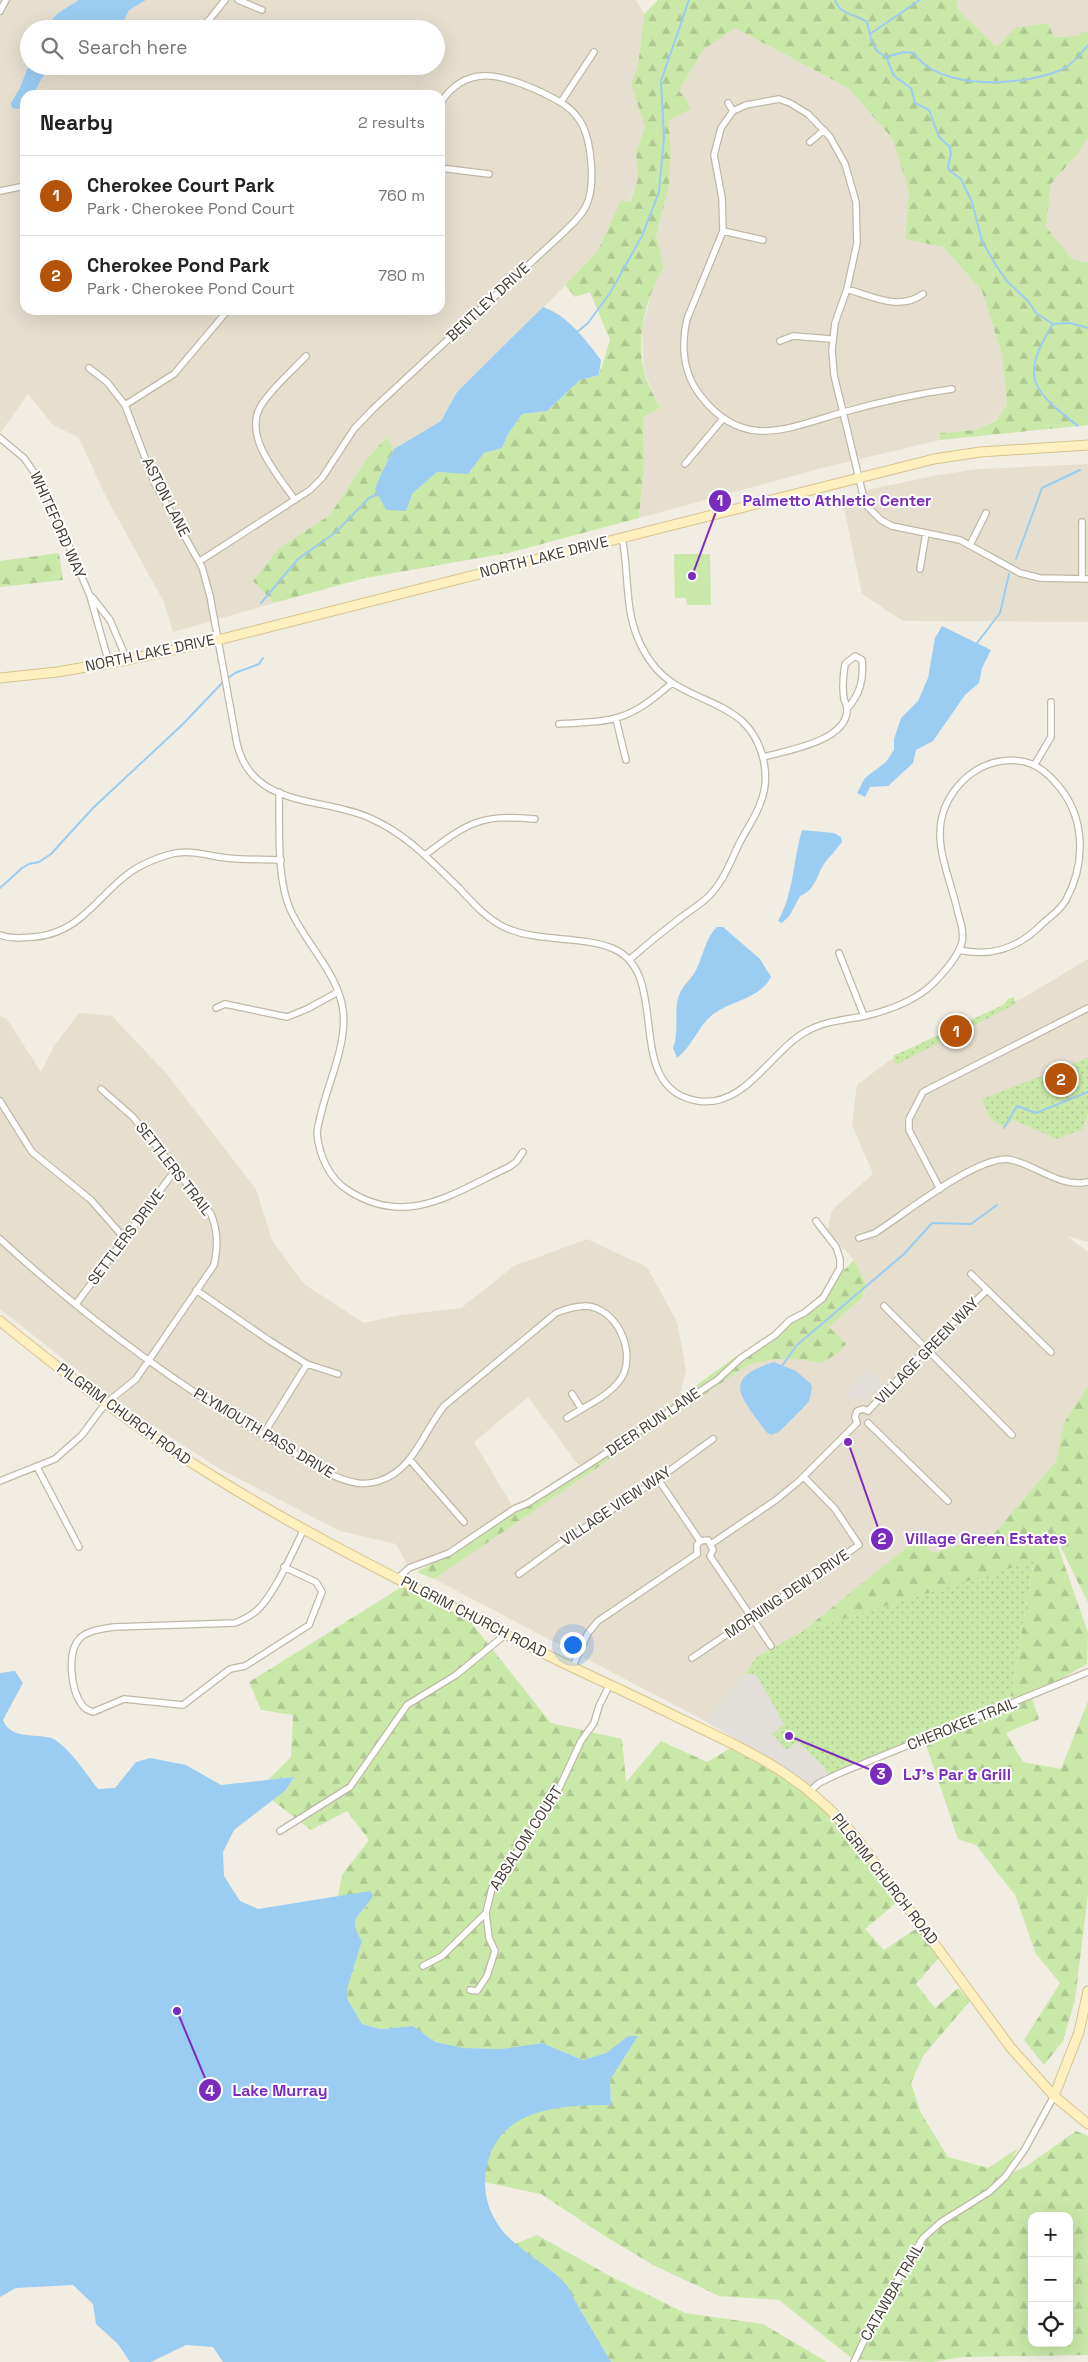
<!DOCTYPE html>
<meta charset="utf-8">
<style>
body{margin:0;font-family:"Space Grotesk",sans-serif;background:#f6f6f6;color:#222}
.controls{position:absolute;right:15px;bottom:15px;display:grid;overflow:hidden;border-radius:10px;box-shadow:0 5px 20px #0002}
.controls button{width:45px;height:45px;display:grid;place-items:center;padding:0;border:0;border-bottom:1px solid #e0e0e0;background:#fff;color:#222;font:25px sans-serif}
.you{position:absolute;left:572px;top:1644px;width:18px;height:18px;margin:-12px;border:4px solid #fff;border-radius:50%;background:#1a73e8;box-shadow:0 0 0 8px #1a73e833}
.badge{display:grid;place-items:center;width:32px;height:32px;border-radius:50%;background:#b45309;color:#fff;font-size:16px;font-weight:700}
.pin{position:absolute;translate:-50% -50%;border:2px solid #fff;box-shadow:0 1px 5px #0006}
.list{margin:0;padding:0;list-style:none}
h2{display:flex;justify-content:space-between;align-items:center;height:65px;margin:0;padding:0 20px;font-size:21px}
h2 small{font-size:16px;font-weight:400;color:#767676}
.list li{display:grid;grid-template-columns:32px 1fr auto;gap:15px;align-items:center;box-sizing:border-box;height:80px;padding:0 20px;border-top:1px solid #e0e0e0}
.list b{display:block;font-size:19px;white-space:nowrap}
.list p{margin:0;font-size:16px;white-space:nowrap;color:#767676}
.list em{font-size:16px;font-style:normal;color:#767676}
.icon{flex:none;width:28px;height:28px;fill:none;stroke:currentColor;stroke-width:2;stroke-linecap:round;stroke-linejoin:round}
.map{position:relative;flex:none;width:1088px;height:2362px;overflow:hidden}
.search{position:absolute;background:#fff;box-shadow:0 5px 20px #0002;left:20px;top:20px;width:425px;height:55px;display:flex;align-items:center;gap:12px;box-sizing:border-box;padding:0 18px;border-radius:28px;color:#767676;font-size:19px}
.panel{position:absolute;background:#fff;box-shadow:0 5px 20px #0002;left:20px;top:90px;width:425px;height:225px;border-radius:15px}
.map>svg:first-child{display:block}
.residential{fill:#e6dfd0;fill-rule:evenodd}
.grass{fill:url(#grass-dots)}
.forest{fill:url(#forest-firs);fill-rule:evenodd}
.pitch{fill:#cae8a8}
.parking{fill:#e2dfdb}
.water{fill:#9bcdf2}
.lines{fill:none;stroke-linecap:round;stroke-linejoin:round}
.stream{stroke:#9bcdf2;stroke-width:2}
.street-casing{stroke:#c0b8a7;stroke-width:8}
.secondary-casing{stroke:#d7c591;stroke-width:11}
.street{stroke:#fff;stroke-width:5.5}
.secondary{stroke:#fff0bf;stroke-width:9}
.labels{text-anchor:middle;stroke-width:4;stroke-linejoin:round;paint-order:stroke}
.street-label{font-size:15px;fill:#433d32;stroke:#fff}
.leader{fill:none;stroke:#7b2cbf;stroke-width:2}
.callout-dot{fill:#7b2cbf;stroke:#fff;stroke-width:2}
.mark-label{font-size:15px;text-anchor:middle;font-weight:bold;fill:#fff}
.callout-label{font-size:16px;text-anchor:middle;font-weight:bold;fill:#7b2cbf;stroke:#fff;stroke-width:4;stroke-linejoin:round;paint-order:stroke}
</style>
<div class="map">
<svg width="1088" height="2362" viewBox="0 0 1088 2362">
<defs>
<pattern id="grass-dots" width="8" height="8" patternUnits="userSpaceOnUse" patternTransform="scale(1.25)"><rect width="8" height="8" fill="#cae8a8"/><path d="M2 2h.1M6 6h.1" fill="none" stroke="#afc891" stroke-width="1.8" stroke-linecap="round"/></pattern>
<pattern id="forest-firs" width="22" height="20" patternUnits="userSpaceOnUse" patternTransform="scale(1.25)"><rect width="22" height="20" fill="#cae8a8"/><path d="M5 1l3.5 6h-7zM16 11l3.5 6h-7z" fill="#afc891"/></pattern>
</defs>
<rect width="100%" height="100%" fill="#f2ede2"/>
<path class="residential" d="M0,0h636l8,14 -6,52 -7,18 14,43 -9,25 2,27 -9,23 -8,-2 -24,52 -71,74 -69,66 -16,29 -47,28 -7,-12 -22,24 -35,54 -51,33 -26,33 21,22 -101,29 -9,-30 -58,-105 -27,-59 -26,-13 -25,-31 -28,39zM29,29h407v37h-407zM25,95h415v215h-415z
M957,0h131v30l-12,6 -22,1 -57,10 -40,-38z
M735,28l113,60 44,50 17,53 -4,47 38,9 39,44 20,64 5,49 -10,15 -22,11 -35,3v7l-114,27 -187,51 5,-54 -1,-47 17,-9 -16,-36 -2,-43 12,-45 10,-17 -8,-29 13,-52 2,-32 -2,-34 18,-20 -8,-9 24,-41z
M1088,137v126l-16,-4 -26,-32 5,-43 27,-31z
M1088,464v158l-185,-1 -41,-27 -19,-91 24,-13 71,-15 40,-6z
M1088,959v283l-21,-6 21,16v134l-24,37 -8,38 -64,75 -59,17 -15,-15 -115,93 -48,27 -9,16 -41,47 -271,-142 314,-214 24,-7h27l22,5 8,-36 33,-29 4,-13 -12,-25 -27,-28 5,-22 41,-36 -21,-50 5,-39 33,-25 133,-62z
M79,1013l33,3 54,57 90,116 16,51 32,44 60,39 36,-8 61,-7 53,-42 73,-27 60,28 30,55 9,48 -6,26 -54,41 -47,29 -51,-69 -54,45 40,67 -65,44 -40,15 -13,-24 -56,-13 -122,-63 -99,-65 -119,-94v-293l7,3 34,53 13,-26z"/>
<path class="grass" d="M1014,997l2,7 -120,61 -3,-9 110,-51 5,-6z
M1088,1058v55l-5,16 -26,10 -44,-19 -9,8 -14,-10 -8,-19z
M1034,1560l-25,145 -181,73 -18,13 -52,-41 -53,-29 41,-47 9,-16 48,-27z"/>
<path class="forest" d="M658,0h299v9l40,38 18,-19 33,-5 6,14 22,-1 12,-6v107l-10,16 -27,31 -5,43 26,32 16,4v162l-148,15v-7l35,-3 22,-10 10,-16 -5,-49 -20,-64 -39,-44 -38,-8 4,-48 -17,-53 -44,-50 -113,-60 -32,22 -24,41 8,9 3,9 -21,11 2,34 -2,32 -13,51 8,30c-18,29 -28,71 -20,105 3,12 11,25 16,36l-17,9 1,47 -5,54 -131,35 -143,25 -91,25 -21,-22 26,-33 51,-33 35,-54 22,-24 7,12 -12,23 30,22 25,-22 31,2 16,-21 18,-5 6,-14 14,-20 25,-3 33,-31 19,-5 11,-35 -20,-48 -15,5 -10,-12 32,-33 24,-52 9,2 8,-23 -2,-27 9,-25 -14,-43 7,-18 6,-52z
M59,553l4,27 -63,7v-26z
M854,1260l12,24 -4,14 -33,29 17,17 -8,9 -17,10c-28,-6 -46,-6 -73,2l-314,214 -17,-7 57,-32 57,-43 95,-60 109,-80 51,-28z
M1088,1386v217l-36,-74 36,104 -1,31 -56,32 8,23 -33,14 17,29 38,7 27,-68v193l-13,106 -12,41 -19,24 -20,-25 36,-57 -24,-29 -21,-59 -39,-50 -18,-6 -34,-100 85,-34 25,-144 -231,70 115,-93 15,15 59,-17 64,-75 8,-38z
M408,1583l54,28 89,112 71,16 4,43 35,-41 46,21 29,-17 83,52 83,101 -37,31 19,21 38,-25 21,28 -27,31 19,24 23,-20 12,13 -47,55 -12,27 10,30 27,44 40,11 29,-19 -11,27 22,-11 48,-34 12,5v219l-126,2 -29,5 -79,-2 -75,-60 -60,-4 -66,-31 -53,-32 -59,-39 -58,-12c2,-10 3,-21 7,-30 17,-46 81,-47 121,-48l-1,-24 28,-44h-10l-22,17 -23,7 -41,-17 -41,6 -37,-1 -29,-6 -22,-16 -33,3 -18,-5 -15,-26 1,-12 14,-45c-17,-27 2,-23 10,-46l-34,1 4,-21 27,-35 -22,-29 -36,19 -39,-30 14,-10 8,-13 -26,3 23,-23 2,-42 -32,-5 -12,-28zM1032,2216h37v127h-37z
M537,2235l71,40 77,38 78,11 64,38h-216l-46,-78 -50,-40z"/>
<path class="pitch" d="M674,554h36l1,51h-24l-1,-7h-11z"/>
<path class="parking" d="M869,1370l13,13 -19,19 -6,-7 -6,6 -6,-7z
M746,1674h10l28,50 -12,10 14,16 12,-8 27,26 4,9 -19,14 -42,-33 -63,-37z"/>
<path class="water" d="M79,0h67l-17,10 -5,11 -10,8h-70l14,-16z
M29,64v2h24l-11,12 -9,17h-8l-1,11 -6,3 -6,-1 -1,-5 9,-15z
M543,307c24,8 43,33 58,53l-2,15 -19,5 -33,31 -25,3 -14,20 -6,14 -18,5 -16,21 -31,-2 -25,22 -6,17 -20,-1 -11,-21 7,-17 12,-23 47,-28 16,-29z
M942,626l49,24 -9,18 -3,15 -14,12 -32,46 -17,9 -3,13 -25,23 -18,1 -5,10 -8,-4 8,-15 21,-16 8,-12v-11l7,-21 17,-17 10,-23 7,-40z
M802,830l32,3 7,4 1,5c-5,7 -11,13 -16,19 -10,13 -8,27 -26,35l-10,19 -8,8 -4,-2c16,-28 15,-61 24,-91z
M717,927h6l37,32 11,18c-12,23 -41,23 -60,39 -14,12 -19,31 -34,42l-4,-10c7,-18 0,-36 6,-53 3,-8 9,-13 14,-20 10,-14 11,-36 24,-48z
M774,1362l22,9 15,13 1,5 -3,12 -5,6 -25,25 -8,3 -5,-3c-24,-35 -47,-53 8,-70z
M15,1671l8,12 -20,37c8,20 31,13 48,18 16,6 36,37 47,51l17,-1 21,-26 14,-4 36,7 35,20 73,-8 -8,13 -52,40 -11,22 1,24 16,25 18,8 112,-18 3,4c-11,22 -27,20 -11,46l-14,45 -1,12 15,26 18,5 33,-3 22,16 29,6 37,1 41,-6 41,17 23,-7 22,-17h10l-28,44 1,25c-48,0 -111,2 -124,60 -4,17 -2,35 6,51 14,30 50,44 72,67 5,6 9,16 13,23 11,19 22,37 33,56h-388l-10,-15 -27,-2 -35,17h-21l-12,-18 -22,-20 -3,-20 -20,-19 -57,3 -16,9v-624z"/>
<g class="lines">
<path class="stream" d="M835,0c6,16 19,13 32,22l5,21 5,8 9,6 8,19 17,12 4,15 14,7 10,27 11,10 1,7 -3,12 1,4 12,9 11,23 10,39 15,26 10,14 21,20 8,12 17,11 17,-1 18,5
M870,34l50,-34
M886,57l18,-5 10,1c25,39 112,33 149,16 10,-5 18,-15 25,-24
M1053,324c-34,54 -21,66 25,102
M576,333l12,-10 22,-30 32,-57 17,-44 5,-55 -3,-56 28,-81
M1016,559l26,-71 38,-18
M261,603l37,-44 38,-27 33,-34 10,-5
M977,643l23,-30 9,-39
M0,888l22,-20 7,-4 10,-2 12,-8 42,-46 90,-84 40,-42 12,-9 24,-9 4,-6
M1004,1128l13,-22 19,7 52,-21
M782,1366l15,-21 107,-91 28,-31 39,1 26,-19"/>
<defs>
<path id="street" d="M238,0l24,10
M0,11l6,-11
M198,29l11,-9 16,-20
M561,102l33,-50
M728,103l5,8
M810,142l14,-12
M440,168l49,6
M0,191l25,-5
M723,231l40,9
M847,289c26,8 53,22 76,5
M780,341l13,-5 38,3
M89,368l18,14 18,23 30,79 47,83 8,29 27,148c16,66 87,52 135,75 34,15 60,43 87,69 14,15 27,30 45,39 34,16 78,8 110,22 59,26 7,140 84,152 48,7 72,-50 109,-70 18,-10 38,-11 58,-15 17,-4 40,-12 55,-22 8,-5 16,-13 22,-20 8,-9 17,-20 20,-32 2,-9 -1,-19 -4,-29 -10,-46 -35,-85 0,-127 11,-13 27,-23 44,-25 23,-3 38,4 53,21 30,32 32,79 11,118 -6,11 -17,17 -26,26 -22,22 -50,31 -81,24
M952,389c-37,5 -72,13 -108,23 -56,16 -101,40 -144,-17 -17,-22 -19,-50 -13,-76l36,-88 -1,-33 -8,-43 7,-27 12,-17 13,-6 33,-6 11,4 18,11 22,23 15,27 11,38 1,41 -10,46 -12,34 -3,27 2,25 29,120 5,12 13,13 11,6 68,14 60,33 20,5 48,1
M125,405l49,-31 54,-64
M0,438l24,20 19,27 47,111 19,67
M685,464l37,-44
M295,500c-17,-25 -54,-65 -33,-96 12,-18 30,-33 44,-48
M622,537c8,40 1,78 22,114 24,45 64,42 97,69 22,20 31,56 19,84 -5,14 -14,26 -21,40 -8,17 -16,38 -30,52 -9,9 -20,15 -30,23 -17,13 -34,27 -50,41
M970,545l16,-32
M200,561l110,-71 12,-12 32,-49 19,-20 191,-177c8,-8 17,-15 22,-26 10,-20 6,-70 -8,-88 -9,-13 -23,-19 -37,-26 -37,-17 -75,-30 -101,12
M920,569l6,-36
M1082,579v-57
M92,597l18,23 17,40
M616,719l10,41
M559,724c58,-3 69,-3 113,-41
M763,757c23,-6 84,-16 84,-47 0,-4 -2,-8 -3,-11 -2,-12 -1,-23 1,-35l10,-8 7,4c2,20 -2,34 -15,49
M1035,764l16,-27v-35
M279,792c1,36 -3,84 11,117 15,34 48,64 53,101 5,40 -21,83 -26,123 2,22 12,46 32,58 59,37 104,2 160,-24l7,-5 7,-10
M425,855c44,-33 55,-41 110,-36
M0,935c12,4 22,3 34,2 48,-4 63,-42 98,-66 12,-8 25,-13 39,-17 18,-5 38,2 56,4 18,2 36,1 54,2
M839,953l25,63
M216,1008l9,-4 62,13 20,-8 31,-17
M0,1101l32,51 59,48 34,39
M940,1189l-31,-59v-11l14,-27 165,-84
M859,1238l16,-5c28,-18 106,-81 137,-73 25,6 49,28 76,22
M0,1239c88,81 185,153 289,211 21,12 43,29 68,33 6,1 16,0 22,-2 35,-11 44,-49 65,-75l112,-93c10,-4 19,-7 30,-7 30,2 48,42 38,67 -9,21 -39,33 -57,45
M971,1274l80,78
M196,1290l74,51 37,23 31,10
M76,1304l100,-135
M884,1306l128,129
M572,1394l9,14
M868,1411l58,-62 60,-58
M857,1423l-2,-6 2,-6 6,-2 5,2
M868,1423l80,78
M263,1435l44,-71
M410,1460l54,62
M37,1467l42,80
M658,1479l42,62
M0,1481l55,-22 27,-24 23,-31 31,-25 78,-114c4,-19 4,-33 -3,-51l-78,-97 -32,-28
M700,1541l8,-1 5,10 -3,6
M711,1544l65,-44 23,-19 58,-58
M697,1554v-9l3,-4
M710,1556l61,90
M284,1567l32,15 6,10 -13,33 -64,41 -15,3 -47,36 -59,-6 -31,13c-3,-1 -8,-3 -10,-6 -12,-14 -17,-54 -3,-68 9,-8 22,-9 34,-11l121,-4c7,-3 14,-6 20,-11 18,-14 38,-61 49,-83
M519,1574l44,-32 95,-63 55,-40
M398,1578l11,-10 40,-15 65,-44 14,-6 60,-38 129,-85 24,-22 34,-23 15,-15 14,-7 19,-15 17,-30v-9l-4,-12 -20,-26
M692,1658l167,-113 -24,-36 -31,-32
M573,1666l15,-33 10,-12 99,-67
M810,1791l9,-8 21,-10 248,-101
M280,1831l70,-44 57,-82 49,-30 50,-41
M423,1966l19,-10 44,-43
M470,1990l7,1 10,-15 8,-25 -6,-13 -3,-25 6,-25 63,-91 26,-56 13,-18 5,-17 11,-22
M854,2362l18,-39 51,-85 18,-16 48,-30 16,-15 20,-28 29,-53"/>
<path id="secondary" d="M0,678l57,-6 70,-12 91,-20 716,-181 46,-7 108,-7
M0,1321c69,56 139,110 216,157 95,59 198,109 297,160 54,28 110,52 164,79 73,35 124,56 178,119l156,212 43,48 34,28
M1054,2096l25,-64 9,-41"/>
</defs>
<use href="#street" class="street-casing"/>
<use href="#secondary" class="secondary-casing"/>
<use href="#street" class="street"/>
<use href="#secondary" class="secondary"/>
</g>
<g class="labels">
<g class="street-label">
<text transform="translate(488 302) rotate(-43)" y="5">BENTLEY DRIVE</text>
<text transform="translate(166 497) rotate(63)" y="5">ASTON LANE</text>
<text transform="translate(58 525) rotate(66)" y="5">WHITEFORD WAY</text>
<text transform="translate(544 557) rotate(-14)" y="5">NORTH LAKE DRIVE</text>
<text transform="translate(150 653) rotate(-12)" y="5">NORTH LAKE DRIVE</text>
<text transform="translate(174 1169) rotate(52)" y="5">SETTLERS TRAIL</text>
<text transform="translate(126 1237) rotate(-53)" y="5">SETTLERS DRIVE</text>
<text transform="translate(927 1351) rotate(-46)" y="5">VILLAGE GREEN WAY</text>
<text transform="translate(124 1414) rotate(36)" y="5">PILGRIM CHURCH ROAD</text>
<text transform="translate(653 1422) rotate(-34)" y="5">DEER RUN LANE</text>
<text transform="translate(264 1433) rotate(31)" y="5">PLYMOUTH PASS DRIVE</text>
<text transform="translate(616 1506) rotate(-34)" y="5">VILLAGE VIEW WAY</text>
<text transform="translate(787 1594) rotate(-34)" y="5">MORNING DEW DRIVE</text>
<text transform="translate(474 1617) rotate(27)" y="5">PILGRIM CHURCH ROAD</text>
<text transform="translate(962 1724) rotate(-22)" y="5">CHEROKEE TRAIL</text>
<text transform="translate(526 1838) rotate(-57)" y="5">ABSALOM COURT</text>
<text transform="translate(885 1879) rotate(52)" y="5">PILGRIM CHURCH ROAD</text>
<text transform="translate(892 2292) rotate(-60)" y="5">CATAWBA TRAIL</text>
</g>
</g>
<path class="leader" d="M692 576L720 501M848 1442L882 1539M789 1736L881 1774M177 2011L210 2090"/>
<g class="callout-dot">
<circle cx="692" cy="576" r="5"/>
<circle cx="848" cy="1442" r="5"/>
<circle cx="789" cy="1736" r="5"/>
<circle cx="177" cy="2011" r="5"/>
<circle cx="720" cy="501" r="12"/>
<circle cx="882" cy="1539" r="12"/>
<circle cx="881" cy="1774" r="12"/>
<circle cx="210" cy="2090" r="12"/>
</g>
<g class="mark-label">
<text x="720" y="506">1</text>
<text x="882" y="1544">2</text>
<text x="881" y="1779">3</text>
<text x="210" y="2096">4</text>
</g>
<g class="callout-label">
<text x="837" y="506">Palmetto Athletic Center</text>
<text x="986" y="1544">Village Green Estates</text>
<text x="957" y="1780">LJ's Par &amp; Grill</text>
<text x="280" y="2096">Lake Murray</text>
</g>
</svg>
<div class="controls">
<button>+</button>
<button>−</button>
<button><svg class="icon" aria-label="locate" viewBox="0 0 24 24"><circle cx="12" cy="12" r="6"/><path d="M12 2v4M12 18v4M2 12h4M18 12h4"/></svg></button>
</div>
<div class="you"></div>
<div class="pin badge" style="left:956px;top:1031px">1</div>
<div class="pin badge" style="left:1061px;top:1079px">2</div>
<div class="search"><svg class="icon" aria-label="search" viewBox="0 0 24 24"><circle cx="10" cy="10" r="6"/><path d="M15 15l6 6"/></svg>Search here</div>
<section class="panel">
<h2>Nearby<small>2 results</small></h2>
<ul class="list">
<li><span class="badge">1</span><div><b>Cherokee Court Park</b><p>Park · Cherokee Pond Court</p></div><em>760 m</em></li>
<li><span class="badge">2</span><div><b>Cherokee Pond Park</b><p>Park · Cherokee Pond Court</p></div><em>780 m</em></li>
</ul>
</section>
</div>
